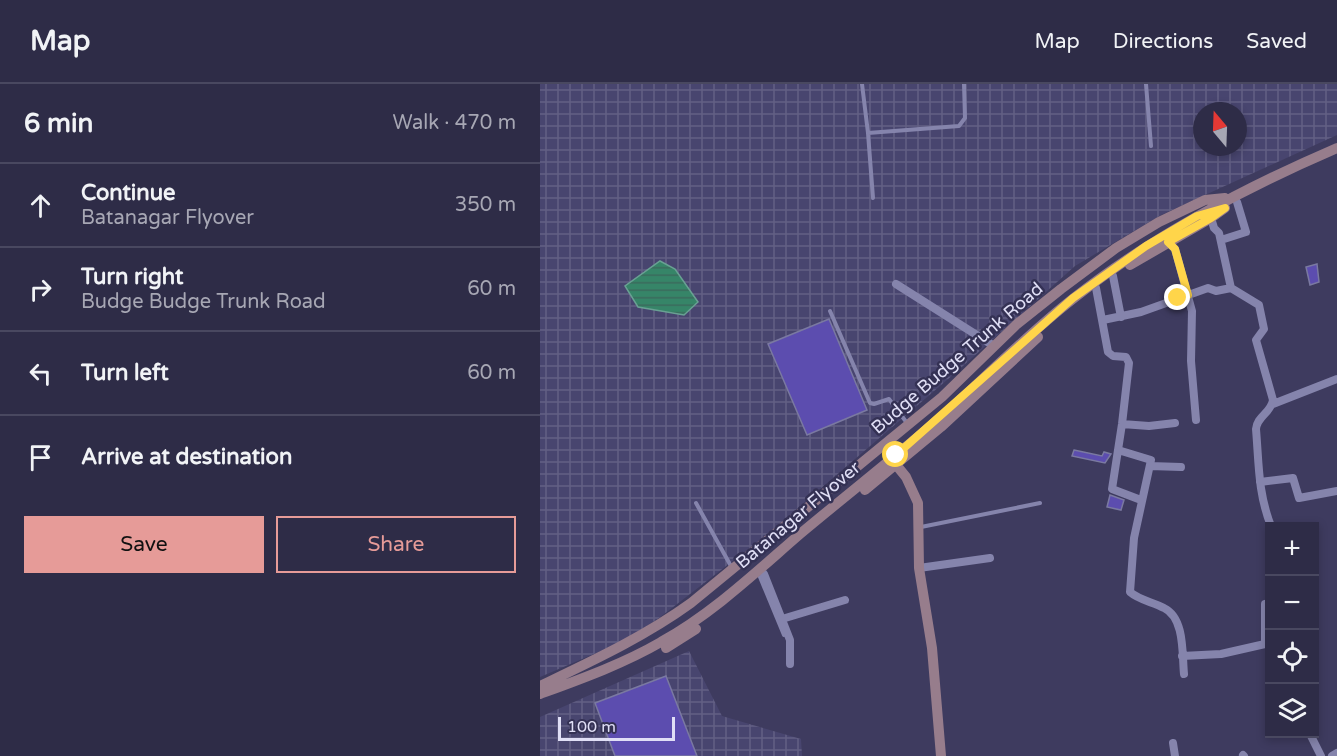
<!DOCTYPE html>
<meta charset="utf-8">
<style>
body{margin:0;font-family:"Varela Round",sans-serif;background:#36344e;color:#f1f3f6}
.controls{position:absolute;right:18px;bottom:18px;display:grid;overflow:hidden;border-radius:0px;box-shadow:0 3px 9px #0003}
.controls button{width:54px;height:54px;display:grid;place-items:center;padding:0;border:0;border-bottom:2px solid #494860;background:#2e2c47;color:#f1f3f6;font:30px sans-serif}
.compass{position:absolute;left:653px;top:18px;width:54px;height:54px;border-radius:50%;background:#2e2c47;box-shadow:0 3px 9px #0003;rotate:341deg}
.scale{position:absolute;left:18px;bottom:15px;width:117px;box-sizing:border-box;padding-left:6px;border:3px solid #e0dff6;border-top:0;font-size:16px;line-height:21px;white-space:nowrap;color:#e0dff6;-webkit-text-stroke:4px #343154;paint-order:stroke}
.stop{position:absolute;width:18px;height:18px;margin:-14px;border:4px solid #ffd54a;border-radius:50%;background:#fff}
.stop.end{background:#ffd54a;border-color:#fff;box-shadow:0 2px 6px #0008}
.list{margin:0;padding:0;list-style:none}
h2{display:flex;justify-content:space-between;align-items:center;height:78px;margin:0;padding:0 24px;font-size:26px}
h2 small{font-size:20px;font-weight:400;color:#a7a7b4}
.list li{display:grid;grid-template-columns:39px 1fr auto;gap:18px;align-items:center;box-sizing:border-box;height:84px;padding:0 24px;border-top:2px solid #494860}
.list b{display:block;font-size:22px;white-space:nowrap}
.list p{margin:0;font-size:20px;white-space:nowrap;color:#a7a7b4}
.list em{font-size:20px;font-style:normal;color:#a7a7b4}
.actions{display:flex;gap:12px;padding:18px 24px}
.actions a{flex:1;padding:14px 0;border:2px solid #e69b98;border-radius:0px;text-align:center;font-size:21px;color:#e69b98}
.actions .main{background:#e69b98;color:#111}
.icon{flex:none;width:33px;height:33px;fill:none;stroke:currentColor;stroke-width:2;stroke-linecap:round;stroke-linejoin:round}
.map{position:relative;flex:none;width:797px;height:672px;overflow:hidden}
header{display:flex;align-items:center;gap:36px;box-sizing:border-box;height:84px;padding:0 30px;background:#2e2c47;border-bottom:2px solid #494860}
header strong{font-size:28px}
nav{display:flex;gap:33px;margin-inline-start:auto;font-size:21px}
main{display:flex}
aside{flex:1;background:#2e2c47}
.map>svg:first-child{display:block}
.industrial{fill:url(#industrial-grid);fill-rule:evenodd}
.water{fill:url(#water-rules);stroke:#69a093;stroke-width:1.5}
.building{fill:#5c4daf;stroke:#7a79a1;stroke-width:1.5}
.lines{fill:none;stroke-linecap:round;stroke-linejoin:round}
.lane{stroke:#8584ac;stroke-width:4}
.street{stroke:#8584ac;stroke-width:8}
.secondary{stroke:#977d8c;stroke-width:10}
.route{stroke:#ffd54a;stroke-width:8}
.labels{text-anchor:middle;stroke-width:5;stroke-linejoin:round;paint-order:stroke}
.street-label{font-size:18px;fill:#e0dff6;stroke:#343154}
</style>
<header>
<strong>Map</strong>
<nav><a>Map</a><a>Directions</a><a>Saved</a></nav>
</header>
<main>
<aside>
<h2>6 min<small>Walk · 470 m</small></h2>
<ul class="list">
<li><svg class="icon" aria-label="ahead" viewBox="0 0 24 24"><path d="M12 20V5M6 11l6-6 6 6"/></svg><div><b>Continue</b><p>Batanagar Flyover</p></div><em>350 m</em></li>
<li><svg class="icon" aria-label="right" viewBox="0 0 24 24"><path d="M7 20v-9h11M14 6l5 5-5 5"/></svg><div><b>Turn right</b><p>Budge Budge Trunk Road</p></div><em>60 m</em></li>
<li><svg class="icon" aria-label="left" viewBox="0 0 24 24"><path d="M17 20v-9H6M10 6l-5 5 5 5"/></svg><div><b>Turn left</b></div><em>60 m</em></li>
<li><svg class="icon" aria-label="arrive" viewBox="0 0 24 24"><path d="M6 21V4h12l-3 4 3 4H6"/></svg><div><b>Arrive at destination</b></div></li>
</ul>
<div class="actions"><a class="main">Save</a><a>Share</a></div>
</aside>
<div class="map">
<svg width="797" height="672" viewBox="0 0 797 672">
<defs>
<pattern id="industrial-grid" width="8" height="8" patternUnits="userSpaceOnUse" patternTransform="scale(1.5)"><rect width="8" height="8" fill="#48456f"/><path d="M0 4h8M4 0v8" fill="none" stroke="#625f84"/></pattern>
<pattern id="water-rules" width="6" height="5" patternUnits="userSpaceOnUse" patternTransform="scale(1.5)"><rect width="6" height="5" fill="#368568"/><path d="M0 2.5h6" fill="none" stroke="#3b6b5c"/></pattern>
</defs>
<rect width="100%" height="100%" fill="#3e3b5f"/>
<path class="industrial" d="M0,0h797v51l-176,80 -86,51 -121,108 -184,158 -111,86 -37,24 -82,35zM662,27h36v36h-36z
M149,567l33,65 79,23 1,17h-262v-39z"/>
<path class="water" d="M120,177l15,8 23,33 -14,13 -46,-8 -13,-21z"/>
<path class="building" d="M777,180l2,18 -9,3 -4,-18z
M289,235l38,91 -60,25 -39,-91z
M534,366l28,6 2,-4 7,2 -6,9 -33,-7z
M570,411l14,5 -3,10 -14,-3z
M126,592l31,80h-82l-20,-53z"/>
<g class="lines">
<path class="lane" d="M322,0l6,49 91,-7 6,-8 -1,-34
M606,0l5,62
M328,49l5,65
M290,227l40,92 4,1 15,-5 18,24
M156,419l36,65
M381,443l119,-24
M220,493l24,58"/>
<path class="street" d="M671,134l3,10 5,5 12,55
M681,156l25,-8 -9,-30
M628,158l7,7 17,62 -1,50 5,59
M573,192l8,41
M356,200l98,62
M556,204l12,64 5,4 13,1 3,6 -7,61 -10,65 29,11
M563,236l38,-8 67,-24 8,3 15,-3 28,17 5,24 -8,11 17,60c-2,13 -16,16 -17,29 3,36 2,64 15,97
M733,320l64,-25
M582,340l27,2 26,-3
M578,366l33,10 -17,78 -4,54c9,8 23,10 34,16 21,10 18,46 20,66
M610,382l31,1
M720,398l33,-4 6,20 38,-7
M379,484l71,-10
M224,490l26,66v24
M242,535l63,-19
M642,572l39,-2 44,-10v-40l5,-1
M770,650l11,22
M633,659l2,13
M703,671l1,1
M792,672l5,-3"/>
<path class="secondary" d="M590,181l81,-47 14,-10
M353,377l13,16 12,26 1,65 13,80 9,108
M325,406l76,-63 97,-90
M126,564l30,-19
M0,602c52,-25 104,-49 151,-83l251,-206 75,-73 44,-35 55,-41 43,-26 46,-22 20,-2
M0,610c41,-15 83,-30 121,-52 51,-28 95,-70 139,-108 49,-41 99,-80 147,-122 42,-38 82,-79 127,-114 80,-63 170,-110 263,-150"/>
</g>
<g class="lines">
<path class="route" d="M356,371l177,-157 73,-52 51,-30 28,-8 -14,10 -43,24 7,7 13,46 -10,3"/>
</g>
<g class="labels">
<g class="street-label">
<text transform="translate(417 274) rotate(-41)" y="6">Budge Budge Trunk Road</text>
<text transform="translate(258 431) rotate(-40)" y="6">Batanagar Flyover</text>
</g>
</g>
</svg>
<div class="controls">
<button>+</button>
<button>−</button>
<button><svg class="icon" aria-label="locate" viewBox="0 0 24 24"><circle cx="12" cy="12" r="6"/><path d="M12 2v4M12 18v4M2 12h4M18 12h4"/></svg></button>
<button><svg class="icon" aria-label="layers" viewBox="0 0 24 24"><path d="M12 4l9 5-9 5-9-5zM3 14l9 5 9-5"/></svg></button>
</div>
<svg class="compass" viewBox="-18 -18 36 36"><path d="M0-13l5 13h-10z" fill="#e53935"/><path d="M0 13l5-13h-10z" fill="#a7a7b4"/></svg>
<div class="scale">100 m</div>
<div class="stop" style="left:356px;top:371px"></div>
<div class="stop end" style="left:638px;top:214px"></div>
</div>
</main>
